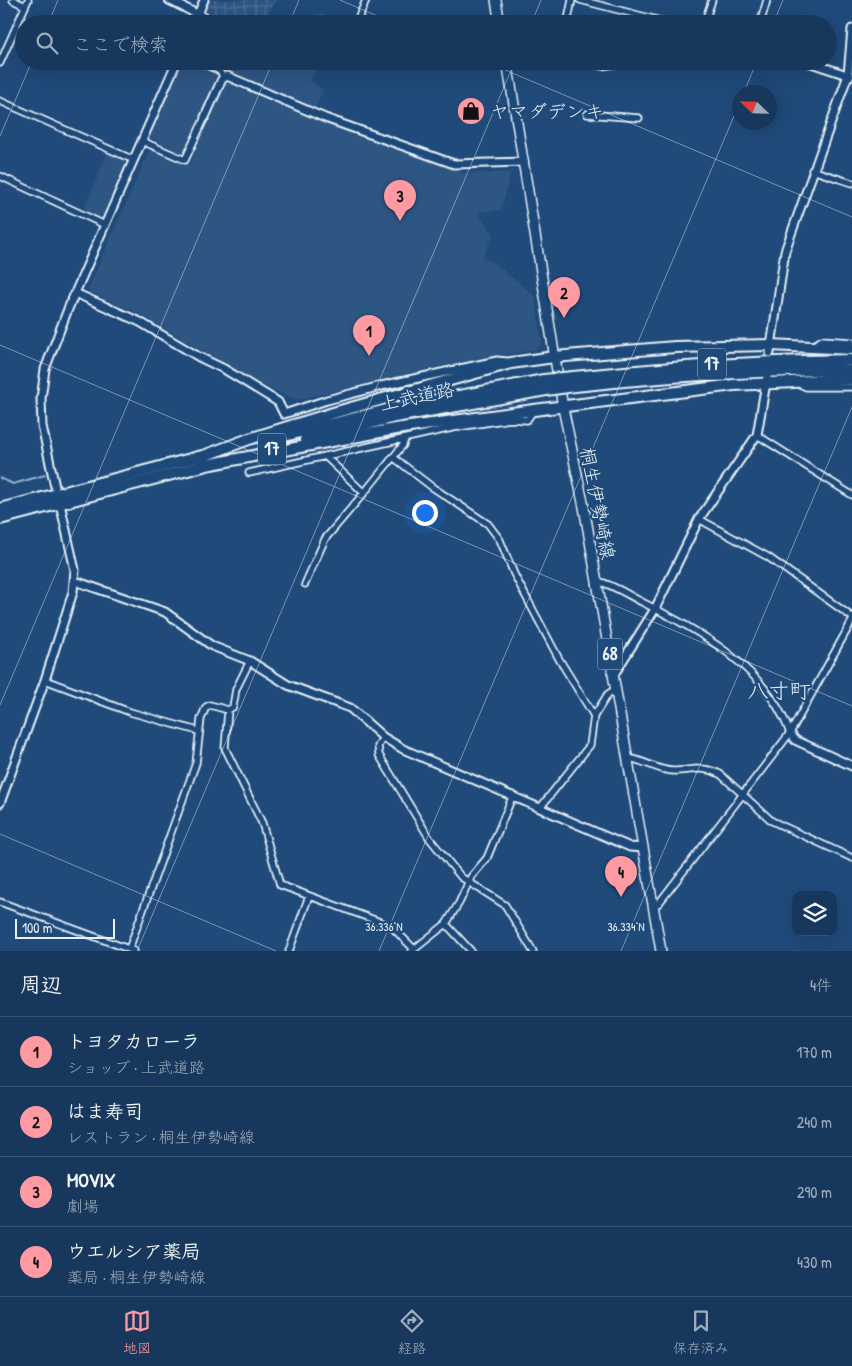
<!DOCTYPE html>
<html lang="ja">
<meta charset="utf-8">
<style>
body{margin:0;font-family:"Patrick Hand","Klee One",sans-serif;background:#244365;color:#f1f3f6}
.controls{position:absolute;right:15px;bottom:15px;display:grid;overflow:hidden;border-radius:10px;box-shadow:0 5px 20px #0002}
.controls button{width:45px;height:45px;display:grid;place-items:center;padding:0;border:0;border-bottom:1px solid #365272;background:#17385c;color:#f1f3f6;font:25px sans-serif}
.compass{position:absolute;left:732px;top:85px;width:45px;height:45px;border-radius:50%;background:#17385c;box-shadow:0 5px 20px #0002;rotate:293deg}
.scale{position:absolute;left:15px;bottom:12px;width:100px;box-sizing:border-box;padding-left:5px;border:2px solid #e8f1f8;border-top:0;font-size:14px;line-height:18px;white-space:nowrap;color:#e8f1f8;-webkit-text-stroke:4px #1f4a7a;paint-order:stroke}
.you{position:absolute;left:424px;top:512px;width:18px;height:18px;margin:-12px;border:4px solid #fff;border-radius:50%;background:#1a73e8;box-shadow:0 0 0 8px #1a73e833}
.badge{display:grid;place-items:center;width:32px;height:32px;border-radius:50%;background:#ff9aa2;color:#111;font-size:16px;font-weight:700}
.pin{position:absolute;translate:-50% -41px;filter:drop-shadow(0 1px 2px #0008)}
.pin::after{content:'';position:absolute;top:26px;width:18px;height:15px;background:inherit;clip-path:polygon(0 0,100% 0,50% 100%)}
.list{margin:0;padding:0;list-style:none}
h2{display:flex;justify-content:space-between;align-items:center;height:65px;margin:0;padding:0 20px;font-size:21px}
h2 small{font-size:16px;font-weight:400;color:#9eacbb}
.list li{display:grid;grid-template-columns:32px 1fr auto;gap:15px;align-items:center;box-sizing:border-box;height:70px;padding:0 20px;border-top:1px solid #365272}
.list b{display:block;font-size:19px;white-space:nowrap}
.list p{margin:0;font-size:16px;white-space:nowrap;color:#9eacbb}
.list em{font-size:16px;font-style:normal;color:#9eacbb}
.icon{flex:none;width:28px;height:28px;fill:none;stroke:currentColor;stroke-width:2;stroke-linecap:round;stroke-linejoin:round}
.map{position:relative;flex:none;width:852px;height:951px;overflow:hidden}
.search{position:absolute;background:#17385c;box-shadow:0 5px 20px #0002;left:15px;right:15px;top:15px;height:55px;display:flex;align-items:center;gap:12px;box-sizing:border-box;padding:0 18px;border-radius:28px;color:#9eacbb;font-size:19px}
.sheet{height:345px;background:#17385c}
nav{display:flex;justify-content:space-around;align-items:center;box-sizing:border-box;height:70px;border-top:1px solid #365272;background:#17385c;font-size:14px;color:#9eacbb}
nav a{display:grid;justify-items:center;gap:2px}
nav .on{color:#ff9aa2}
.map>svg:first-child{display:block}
.built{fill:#2e5683}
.industrial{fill:url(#industrial-grid)}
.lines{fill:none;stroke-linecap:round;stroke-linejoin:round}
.stream{stroke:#9ab0c7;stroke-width:2}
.pedestrian-casing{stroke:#e8f1f8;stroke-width:8}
.minor-casing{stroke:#e8f1f8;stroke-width:9}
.tertiary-casing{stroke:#e8f1f8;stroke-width:11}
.primary-casing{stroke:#e8f1f8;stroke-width:12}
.trunk-casing{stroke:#e8f1f8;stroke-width:14}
.pedestrian{stroke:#1f4a7a;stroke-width:4.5}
.minor{stroke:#1f4a7a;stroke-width:5.5}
.tertiary{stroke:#1f4a7a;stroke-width:7}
.primary{stroke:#1f4a7a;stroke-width:9}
.trunk{stroke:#1f4a7a;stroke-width:10}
.trunk-bridge-casing{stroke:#e8f1f8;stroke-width:14;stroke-linecap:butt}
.trunk-bridge{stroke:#1f4a7a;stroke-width:10}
.ticks{fill:none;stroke:#e8f1f8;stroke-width:1;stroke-opacity:0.45}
.labels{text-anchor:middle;stroke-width:4.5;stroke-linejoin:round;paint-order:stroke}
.shield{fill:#1f4a7a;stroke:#acbfd2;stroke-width:1}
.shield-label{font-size:18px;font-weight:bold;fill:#e8f1f8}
.poi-label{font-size:19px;fill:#e8f1f8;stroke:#1f4a7a;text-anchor:start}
.street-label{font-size:19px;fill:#e8f1f8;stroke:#1f4a7a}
.quarter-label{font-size:21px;fill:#e8f1f8;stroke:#1f4a7a}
.ticks-label{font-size:12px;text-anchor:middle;fill:#e8f1f8;stroke:#1f4a7a;stroke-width:4.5;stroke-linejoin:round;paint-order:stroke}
</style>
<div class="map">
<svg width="852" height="951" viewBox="0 0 852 951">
<defs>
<pattern id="industrial-grid" width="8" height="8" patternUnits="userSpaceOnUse" patternTransform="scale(1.25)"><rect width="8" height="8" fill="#2e5683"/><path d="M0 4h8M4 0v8" fill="none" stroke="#4c6f95"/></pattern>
</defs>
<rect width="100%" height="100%" fill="#1f4a7a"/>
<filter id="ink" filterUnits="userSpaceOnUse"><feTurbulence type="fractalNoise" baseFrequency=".02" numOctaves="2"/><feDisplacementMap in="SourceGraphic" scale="10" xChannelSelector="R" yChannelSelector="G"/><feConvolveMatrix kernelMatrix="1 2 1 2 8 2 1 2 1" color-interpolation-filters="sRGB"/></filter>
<g filter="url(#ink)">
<path class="built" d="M181,61h6l25,10 3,-5 -12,-5h104l10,7 -7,13 13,9 -8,19 -99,-42 -2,5 4,2 -34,78 -3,2 -32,-17z
M230,81l86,37 151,56 44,-2 -10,38 -24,2 17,22 -12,24 14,6 39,32 7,47 -8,7 -93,16 -144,34 -42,-18 -115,-68 -50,-22 -2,-3 62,-140 38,16 2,-2 35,-80z
M108,152l20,8 -27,60 -18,-9z"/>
<path class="industrial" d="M209,0h67l-13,24h-37l-18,-8 -3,-7z"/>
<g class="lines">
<path class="stream" d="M0,478l13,6 32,-9"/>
<defs>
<path id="pedestrian" d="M196,61l23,10 5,6"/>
<path id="minor" d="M13,0l12,6
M580,0l93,24
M356,24l10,-24
M567,24l5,-24
M704,24l8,-24
M760,24l7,-24
M0,63l28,-63
M0,101l134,59
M587,114l52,4
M142,141l43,19 20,-43
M812,170l40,13
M0,176l105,49
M812,346l10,-6 30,2
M800,384l6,3h46
M757,435l95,60
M393,457l39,30 56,37 12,16 14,34 45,85 35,57
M249,473l203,-45 58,-9 17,1 7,-10
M364,493l39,-48 2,-6
M699,519l69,38 84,60
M597,581c15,3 31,14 45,21 59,30 124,65 148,131
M305,584l20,-45 39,-46 -39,-37
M250,661l-14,28 -3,18 -5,3 -3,38 37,75 18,62 111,41 23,23
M45,680l85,32 68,19
M383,737l-5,9 1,9 51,84 31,38 44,28 28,46
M627,758c15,1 31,13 46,13 18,0 30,-6 47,3l52,47 80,37
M540,808l50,-63 4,-29 14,-22 8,-5
M0,902l134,49
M653,906l6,-3 131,-170 62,-112
M446,924l25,27
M129,949l67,-186 5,-44 5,-12 4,-2 18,5
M289,951l20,-55
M412,951l34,-27 13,-21 12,-26 16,-19 26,-63"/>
<path id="tertiary" d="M169,0l48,24
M194,24l10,-24
M301,24l20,-3 33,3
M582,61l20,4 28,-4
M805,61l45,15
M205,117l17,-38 5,-3 98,42 129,46 70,-2
M75,293l65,29 59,35 25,12 54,33 6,12 43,-14 54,-14 116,-25 10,1
M770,353l15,-102 63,-176 4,-46
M55,487l-13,-61 -1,-27 4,-30 23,-60 109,-248
M75,581l90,31 47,34 38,15 38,24 62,23 33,29 20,12 227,98 13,1
M613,676l42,-67 44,-90 58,-84 10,-58
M790,733l5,7 57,26
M0,803l45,-123 28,-88 2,-22 -14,-62"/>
<path id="primary" d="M496,0l4,24
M507,61l56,347 21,99 77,444"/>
<path id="trunk" d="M573,377c93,-10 185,-16 279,-17
M575,386c92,-10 184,-16 277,-16
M305,440l90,-23 151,-27
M265,441l125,-32 154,-29
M198,458l51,-19 84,-26 178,-50 43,-6 121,-10 96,-2 81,4
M206,465l189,-36 139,-19 200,-25 118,-6
M0,509l202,-53
M0,519l211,-55"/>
</defs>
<use href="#pedestrian" class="pedestrian-casing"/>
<use href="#minor" class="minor-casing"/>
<use href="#tertiary" class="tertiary-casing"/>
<use href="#primary" class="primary-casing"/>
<use href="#trunk" class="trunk-casing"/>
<use href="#pedestrian" class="pedestrian"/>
<use href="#minor" class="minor"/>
<use href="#tertiary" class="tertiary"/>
<use href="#primary" class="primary"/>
<use href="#trunk" class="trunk"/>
<defs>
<path id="trunk-bridge" d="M544,380l29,-3
M546,390l29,-4"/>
</defs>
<use href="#trunk-bridge" class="trunk-bridge-casing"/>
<use href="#trunk-bridge" class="trunk-bridge"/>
</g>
</g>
<path class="ticks" d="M340,0l56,24M48,24l10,-24M289,24l10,-24M531,24l10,-24M773,24l10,-24M484,61l368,156M744,92l13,-31M0,136l32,-75M0,345l852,361M0,705l273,-644M0,834l276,117M137,951l378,-890M379,951l361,-849M621,951l231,-544"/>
<defs>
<symbol id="shop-disc" viewBox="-11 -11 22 22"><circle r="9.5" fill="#ff9aa2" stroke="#1f4a7a"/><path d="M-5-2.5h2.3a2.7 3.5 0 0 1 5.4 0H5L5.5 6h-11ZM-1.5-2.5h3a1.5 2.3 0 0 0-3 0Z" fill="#111"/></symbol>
</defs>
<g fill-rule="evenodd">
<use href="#shop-disc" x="455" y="95" width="32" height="32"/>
</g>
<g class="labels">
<g class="shield">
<rect x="698" y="348.5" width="28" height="31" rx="4"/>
<rect x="258" y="433.5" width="28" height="31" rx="4"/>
<rect x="597.5" y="638.5" width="25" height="31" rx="4"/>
</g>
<g class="shield-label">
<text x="712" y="370">17</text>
<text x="272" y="455">17</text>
<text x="610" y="660">68</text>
</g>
<g class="poi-label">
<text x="490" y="118">ヤマダデンキ</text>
</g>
<g class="street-label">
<text transform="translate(417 396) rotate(-12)" y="7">上武道路</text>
<text transform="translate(598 503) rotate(79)" y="7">桐生伊勢崎線</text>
</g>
<g class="quarter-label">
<text x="779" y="698">八寸町</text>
</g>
</g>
<g class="ticks-label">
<text x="384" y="931">36.336°N</text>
<text x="626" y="931">36.334°N</text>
</g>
</svg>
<div class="controls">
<button><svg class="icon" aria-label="layers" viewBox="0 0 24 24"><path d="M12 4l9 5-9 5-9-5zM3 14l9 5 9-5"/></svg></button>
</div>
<svg class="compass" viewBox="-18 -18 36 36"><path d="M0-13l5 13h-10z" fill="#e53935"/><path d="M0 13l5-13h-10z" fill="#9eacbb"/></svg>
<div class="scale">100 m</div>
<div class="you"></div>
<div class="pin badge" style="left:369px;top:356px">1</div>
<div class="pin badge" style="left:564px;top:318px">2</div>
<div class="pin badge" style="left:400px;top:221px">3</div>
<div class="pin badge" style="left:621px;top:897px">4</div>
<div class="search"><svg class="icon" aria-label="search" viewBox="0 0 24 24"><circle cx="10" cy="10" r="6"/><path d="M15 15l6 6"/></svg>ここで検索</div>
</div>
<section class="sheet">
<h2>周辺<small>4件</small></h2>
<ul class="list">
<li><span class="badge">1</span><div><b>トヨタカローラ</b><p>ショップ · 上武道路</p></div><em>170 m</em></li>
<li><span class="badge">2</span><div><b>はま寿司</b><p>レストラン · 桐生伊勢崎線</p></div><em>240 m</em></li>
<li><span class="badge">3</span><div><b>MOVIX</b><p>劇場</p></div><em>290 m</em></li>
<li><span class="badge">4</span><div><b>ウエルシア薬局</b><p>薬局 · 桐生伊勢崎線</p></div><em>430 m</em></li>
</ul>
</section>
<nav>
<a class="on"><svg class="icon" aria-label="map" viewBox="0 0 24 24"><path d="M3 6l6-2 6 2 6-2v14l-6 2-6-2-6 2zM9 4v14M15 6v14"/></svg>地図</a>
<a><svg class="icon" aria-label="directions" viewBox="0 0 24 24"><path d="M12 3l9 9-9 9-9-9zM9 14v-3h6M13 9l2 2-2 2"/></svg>経路</a>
<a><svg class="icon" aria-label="saved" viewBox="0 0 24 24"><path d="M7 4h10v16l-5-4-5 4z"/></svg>保存済み</a>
</nav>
